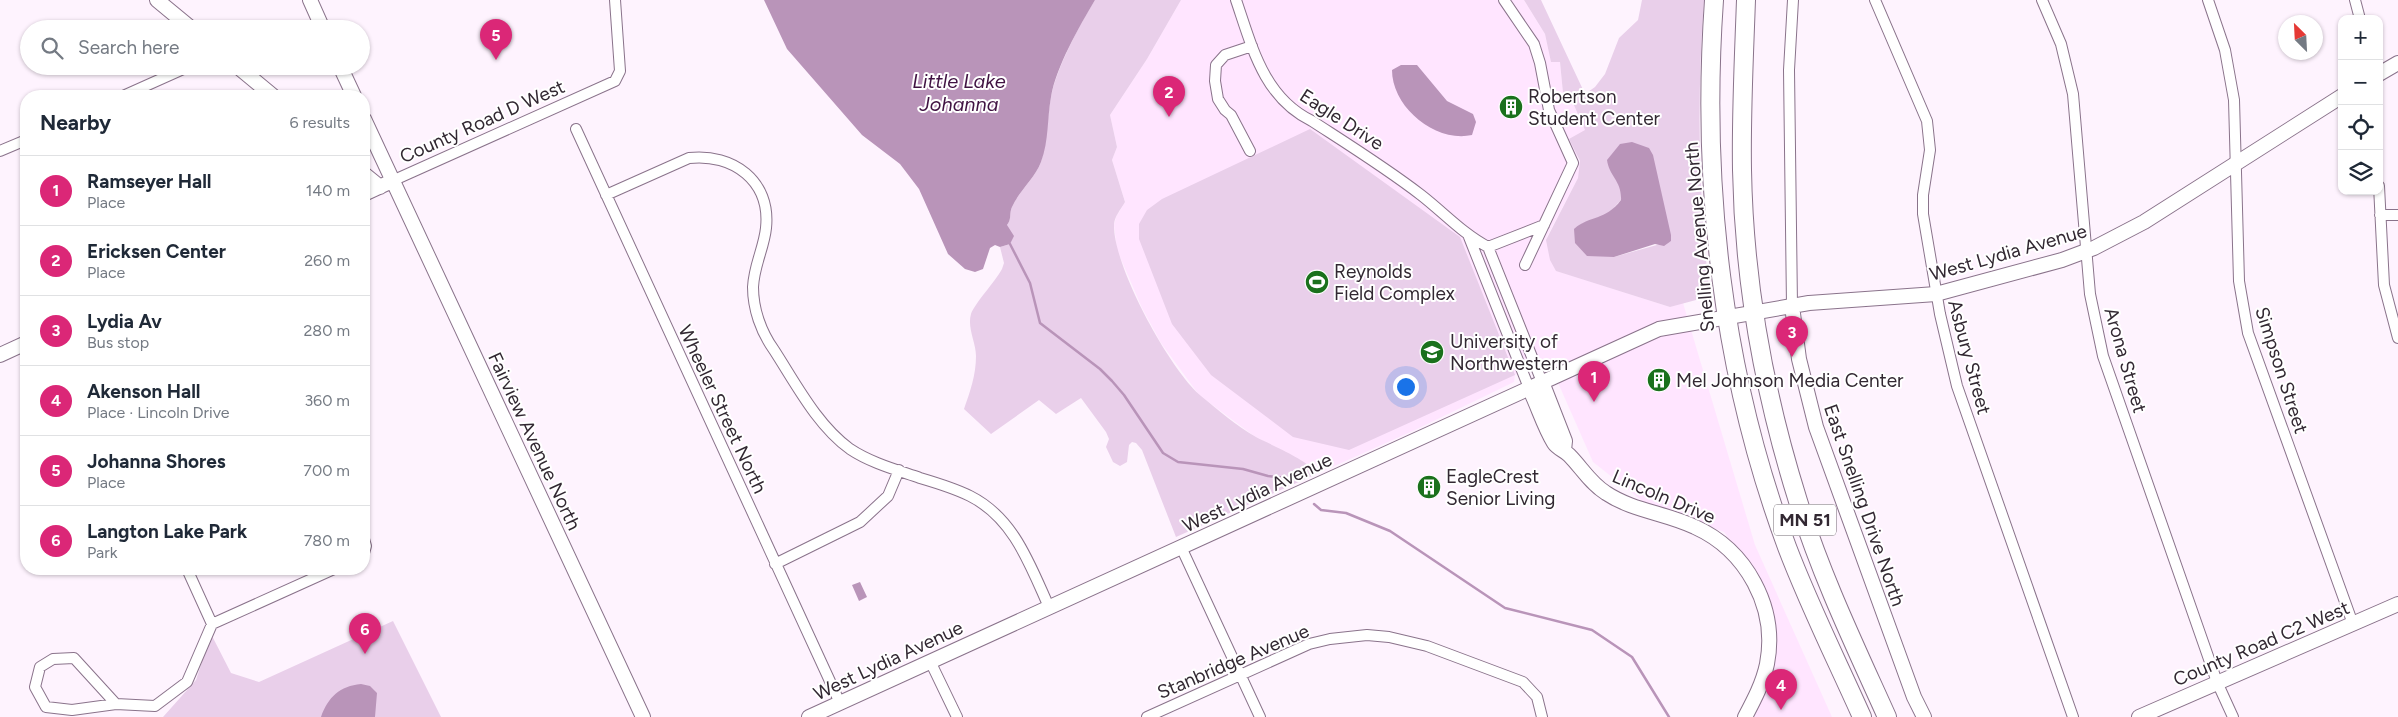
<!DOCTYPE html>
<html lang="en">
<head>
<meta charset="utf-8">
<style>
	:root { --surface:#fff; --page:#f6f6f7; --text:#1f2937; --muted:#747a83; --line:#e0e1e3; --accent:#db2777 }
	body { margin:0; font-family:Figtree,sans-serif; background:var(--page); color:var(--text) }
	.controls { position:absolute; right:15px; top:15px; display:grid; overflow:hidden; border-radius:10px; box-shadow:0 1px 4px #0004 }
	.controls button { width:45px; height:45px; display:grid; place-items:center; padding:0; border:0; border-bottom:1px solid var(--line); background:var(--surface); color:var(--text); font:25px sans-serif }
	.compass { position:absolute; left:2278px; top:15px; width:45px; height:45px; border-radius:50%; background:var(--surface); box-shadow:0 1px 4px #0004; rotate:336deg }
	.you { position:absolute; left:1405px; top:386px; width:18px; height:18px; margin:-12px; border:4px solid #fff; border-radius:50%; background:#1a73e8; box-shadow:0 0 0 8px #1a73e833 }
	.badge { display:grid; place-items:center; width:32px; height:32px; border-radius:50%; background:var(--accent); color:#fff; font-size:16px; font-weight:700 }
	.pin { position:absolute; translate:-50% -41px; filter:drop-shadow(0 1px 2px #0008) }
	.pin::after { content:''; position:absolute; top:26px; width:18px; height:15px; background:inherit; clip-path:polygon(0 0,100% 0,50% 100%) }
	.list { margin:0; padding:0; list-style:none }
	h2 { display:flex; justify-content:space-between; align-items:center; height:65px; margin:0; padding:0 20px; font-size:21px }
	h2 small { font-size:16px; font-weight:400; color:var(--muted) }
	.list li { display:grid; grid-template-columns:32px 1fr auto; gap:15px; align-items:center; box-sizing:border-box; height:70px; padding:0 20px; border-top:1px solid var(--line) }
	.list b { display:block; font-size:19px; white-space:nowrap }
	.list p { margin:0; font-size:16px; white-space:nowrap; color:var(--muted) }
	.list em { font-size:16px; font-style:normal; color:var(--muted) }
	.icon { flex:none; width:28px; height:28px; fill:none; stroke:currentColor; stroke-width:2; stroke-linecap:round; stroke-linejoin:round }
	.map { position:relative; flex:none; width:2398px; height:717px; overflow:hidden }
	.search { position:absolute; background:var(--surface); box-shadow:0 1px 4px #0004; left:20px; top:20px; width:350px; height:55px; display:flex; align-items:center; gap:12px; box-sizing:border-box; padding:0 18px; border-radius:28px; color:var(--muted); font-size:19px }
	.panel { position:absolute; background:var(--surface); box-shadow:0 1px 4px #0004; left:20px; top:90px; width:350px; height:485px; border-radius:20px }
	.map>svg:first-child { display:block }
</style>
</head>
<body>
<div class="map">
<svg width="2398" height="717" viewBox="0 0 2398 717">
	<rect width="100%" height="100%" fill="#fef3fe"/>
	<path fill="#ffe5ff" d="M1181,0H1524L1545,34L1548,46L1560,62L1563,93H1572L1573,103L1585,130L1577,156L1581,166L1578,178L1547,237L1557,271L1670,307L1683,303L1755,545L1832,717H1754L1775,652L1765,586L1724,532L1645,503L1593,462L1548,360L1515,375L1514,382L1415,430L1312,476L1310,466L1254,436L1199,395L1161,343L1142,308L1117,250L1114,225L1116,217L1125,202L1112,160L1117,147L1110,115L1147,59Z"/>
	<path fill="#e9cfea" fill-rule="evenodd" d="M1095,0H1181L1147,59L1110,115L1117,147L1112,160L1125,202C1121,209 1114,217 1114,225C1113,266 1170,370 1201,396C1218,410 1237,426 1256,437C1269,444 1305,459 1312,469V476L1176,537L1142,450L1136,443L1132,442L1129,445L1127,462L1120,466L1113,462L1106,447L1109,439L1106,432L1081,398L1056,414L1039,400L991,434L964,409C970,392 976,375 976,356C976,342 967,328 971,314C975,303 995,282 1002,269L1004,263L1000,247L1010,244L1007,225C1012,219 1009,213 1012,207C1019,191 1035,178 1041,162C1047,141 1047,119 1051,97C1056,69 1080,24 1095,0Z
		M1524,0H1541L1585,94L1595,87L1605,74L1619,38L1638,20L1642,0H1704C1697,96 1698,192 1709,288L1706,295L1703,293L1696,300L1670,307L1556,271L1550,260L1546,240L1578,178L1580,161L1569,139L1585,130L1573,103L1572,93H1563L1560,62H1551L1545,34ZM1612,172L1671,241L1614,257L1579,225L1607,215L1621,200V189Z
		M1310,129L1460,237L1515,375L1349,450L1293,437L1211,375L1172,324L1139,239V224L1147,210L1162,199Z
		M393,621L441,717H163L196,680L211,634L231,673L259,682Z"/>
	<path fill="#b994b9" d="M764,0H1095C1079,27 1056,67 1051,97C1047,119 1049,140 1041,162C1035,178 1019,191 1012,207C1009,213 1012,219 1007,225L1014,236L1010,244L1000,247L995,245L990,248L983,269L975,272L965,269L948,254L919,189L900,164L862,135L787,49Z
		M1401,65H1417L1447,101L1473,114L1476,122L1472,135C1435,143 1392,107 1392,70Z
		M1632,142L1649,148L1653,155L1671,235V241L1664,246L1655,244L1614,257L1587,256L1575,243L1574,229C1590,215 1605,221 1621,200C1622,181 1609,176 1607,160L1620,144Z
		M860,582L867,597L859,601L852,585Z
		M361,684L370,686L377,693L375,717H321C328,697 340,686 361,684Z"/>
	<g fill="none" stroke-linecap="round" stroke-linejoin="round">
		<path stroke="#b994b9" stroke-width="2.5" d="M1010,244L1030,283L1040,323L1100,369L1112,381L1124,395L1163,453L1178,462L1243,469L1268,476L1296,479
			M1314,504L1321,510L1346,513L1390,531L1505,608L1592,630L1632,657L1669,717"/>
		<g stroke="#8a738b" stroke-width="12">
			<path id="street" d="M1236,0C1252,47 1264,98 1312,121C1349,145 1386,168 1421,195C1443,212 1463,234 1488,247L1542,382
				M1504,0L1534,44L1540,63L1549,110L1573,163L1525,265
				M1875,0L1927,121L1930,150L1923,195V214L1940,314L1957,386L2073,717
				M2042,0L2061,44L2073,94L2090,294L2103,356L2217,682L2233,717
				M2208,0L2225,50L2234,100L2239,281L2248,333L2353,624
				M2355,0L2360,19
				M123,96L190,66
				M576,129L840,703
				M0,151L26,140
				M1250,151L1231,115L1225,110L1218,99L1215,81L1216,65L1225,55L1252,46
				M392,181L615,81L620,71L615,0
				M2379,186L2384,285L2398,338
				M606,195L689,158C733,153 771,181 766,228C764,248 754,265 753,287C753,309 761,332 774,350C796,384 817,425 850,449C871,463 897,470 920,478C937,483 954,488 970,496C1014,518 1030,565 1049,607
				M2380,215H2398
				M1469,237L1529,388
				M1488,247L1544,225
				M1792,306L1789,70L1793,0
				M364,539L366,546L364,553
				M1181,547L1260,717
				M775,564L860,522L888,496L899,470
				M187,569L212,624
				M212,624L334,569
				M930,661L957,717
				M116,704L74,658L53,659L40,667L35,687L46,707L72,710L116,704L155,706L187,682L212,624
				M1147,717L1309,644L1330,639L1367,635L1389,637L1427,646L1523,682L1537,697L1542,717"/>
		</g>
		<g stroke="#8a738b" stroke-width="16">
			<path id="secondary" d="M157,0L192,29
				M310,0L323,29
				M237,66L273,96
				M340,66L354,96
				M2379,74L2398,63
				M364,119L643,717
				M364,174L380,187
				M364,194L392,181
				M1792,306L1799,359L1816,427L1914,697L1924,717
				M0,355L26,343
				M1542,382L1565,441L1564,450
				M1529,388C1538,406 1544,427 1554,443C1557,448 1565,451 1569,455C1582,468 1590,483 1606,493C1633,511 1666,513 1695,527C1746,550 1778,607 1767,664C1763,683 1754,700 1745,717
				M809,717L1659,329L1809,303L1936,294L2062,260L2094,248L2144,222L2342,96
				M2139,717L2398,604"/>
		</g>
		<g stroke="#8a738b" stroke-width="20">
			<path id="highway" d="M1714,0C1701,185 1722,372 1787,547C1809,605 1837,661 1862,717
				M1746,0C1744,57 1741,113 1742,170C1744,282 1764,393 1798,501C1821,575 1855,646 1887,717"/>
		</g>
		<use href="#street" stroke="#fff" stroke-width="10"/>
		<use href="#secondary" stroke="#fff" stroke-width="14"/>
		<use href="#highway" stroke="#fff" stroke-width="18"/>
	</g>
	<defs>
		<g id="building-disc" transform="scale(1.25)"><circle r="9.5" fill="#1a711c" stroke="#fff"/><path d="M-4-6H4V6H1V3H-1V6H-4ZM-2.5-4.3h1.7v1.8h-1.7ZM.8-4.3h1.7v1.8H.8ZM-2.5-1h1.7V.8h-1.7ZM.8-1h1.7V.8H.8Z" fill="#fff"/></g>
		<g id="stadium-disc" transform="scale(1.25)"><circle r="9.5" fill="#1a711c" stroke="#fff"/><path d="M0-5a6.5 5 0 1 0 0 10a6.5 5 0 1 0 0-10ZM-3.5-1.8h7v3.6h-7Z" fill="#fff"/></g>
		<g id="university-disc" transform="scale(1.25)"><circle r="9.5" fill="#1a711c" stroke="#fff"/><path d="M0-5L7-2L0 1L-7-2ZM-4 1L0 2.5L4 1V4Q0 6-4 4Z" fill="#fff"/></g>
	</defs>
	<g fill-rule="evenodd">
		<use href="#building-disc" x="1511" y="107"/>
		<use href="#stadium-disc" x="1317" y="282"/>
		<use href="#university-disc" x="1432" y="352"/>
		<use href="#building-disc" x="1659" y="380"/>
		<use href="#building-disc" x="1429" y="487"/>
	</g>
	<g text-anchor="middle" stroke-width="4" stroke-linejoin="round" paint-order="stroke">
		<rect fill="#fff" stroke="#706870" stroke-width="1" x="1774" y="504.5" width="62" height="31" rx="4"/>
		<g font-size="18" font-weight="bold" fill="#322832">
			<text x="1805" y="526">MN 51</text>
		</g>
		<g font-size="19" fill="#322832" stroke="#fff" text-anchor="start">
			<text x="1528" y="103">Robertson<tspan x="1528" dy="22">Student Center</tspan></text>
			<text x="1334" y="278">Reynolds<tspan x="1334" dy="22">Field Complex</tspan></text>
			<text x="1450" y="348">University of<tspan x="1450" dy="22">Northwestern</tspan></text>
			<text x="1676" y="387">Mel Johnson Media Center</text>
			<text x="1446" y="483">EagleCrest<tspan x="1446" dy="22">Senior Living</tspan></text>
		</g>
		<g font-size="19" fill="#322832" stroke="#fff">
			<text transform="translate(1342 119) rotate(33)" y="7">Eagle Drive</text>
			<text transform="translate(482 121) rotate(-24)" y="7">County Road D West</text>
			<text transform="translate(1699 237) rotate(-95)" y="7">Snelling Avenue North</text>
			<text transform="translate(2008 252) rotate(-16)" y="7">West Lydia Avenue</text>
			<text transform="translate(1970 357) rotate(75)" y="7">Asbury Street</text>
			<text transform="translate(2126 360) rotate(74)" y="7">Arona Street</text>
			<text transform="translate(2282 370) rotate(72)" y="7">Simpson Street</text>
			<text transform="translate(723 409) rotate(65)" y="7">Wheeler Street North</text>
			<text transform="translate(535 441) rotate(65)" y="7">Fairview Avenue North</text>
			<text transform="translate(1257 492) rotate(-25)" y="7">West Lydia Avenue</text>
			<text transform="translate(1664 496) rotate(23)" y="7">Lincoln Drive</text>
			<text transform="translate(1865 505) rotate(71)" y="7">East Snelling Drive North</text>
			<text transform="translate(2261 643) rotate(-23)" y="7">County Road C2 West</text>
			<text transform="translate(888 660) rotate(-25)" y="7">West Lydia Avenue</text>
			<text transform="translate(1233 661) rotate(-23)" y="7">Stanbridge Avenue</text>
		</g>
		<g font-size="20" font-style="italic" fill="#401242" stroke="#fff">
			<text x="959" y="88">Little Lake<tspan x="959" dy="23">Johanna</tspan></text>
		</g>
	</g>
</svg>
<div class="controls">
<button>+</button>
<button>−</button>
<button><svg class="icon" aria-label="locate" viewBox="0 0 24 24"><circle cx="12" cy="12" r="6"/><path d="M12 2v4M12 18v4M2 12h4M18 12h4"/></svg></button>
<button><svg class="icon" aria-label="layers" viewBox="0 0 24 24"><path d="M12 4l9 5-9 5-9-5zM3 14l9 5 9-5"/></svg></button>
</div>
<svg class="compass" viewBox="-18 -18 36 36"><path d="M0-13l5 13h-10z" fill="#e53935"/><path d="M0 13l5-13h-10z" fill="#747a83"/></svg>
<div class="you"></div>
<div class="pin badge" style="left:1594px;top:402px">1</div>
<div class="pin badge" style="left:1169px;top:117px">2</div>
<div class="pin badge" style="left:1792px;top:357px">3</div>
<div class="pin badge" style="left:1781px;top:710px">4</div>
<div class="pin badge" style="left:496px;top:60px">5</div>
<div class="pin badge" style="left:365px;top:654px">6</div>
<div class="search"><svg class="icon" aria-label="search" viewBox="0 0 24 24"><circle cx="10" cy="10" r="6"/><path d="M15 15l6 6"/></svg>Search here</div>
<section class="panel">
<h2>Nearby<small>6 results</small></h2>
<ul class="list">
<li><span class="badge">1</span><div><b>Ramseyer Hall</b><p>Place</p></div><em>140 m</em></li>
<li><span class="badge">2</span><div><b>Ericksen Center</b><p>Place</p></div><em>260 m</em></li>
<li><span class="badge">3</span><div><b>Lydia Av</b><p>Bus stop</p></div><em>280 m</em></li>
<li><span class="badge">4</span><div><b>Akenson Hall</b><p>Place · Lincoln Drive</p></div><em>360 m</em></li>
<li><span class="badge">5</span><div><b>Johanna Shores</b><p>Place</p></div><em>700 m</em></li>
<li><span class="badge">6</span><div><b>Langton Lake Park</b><p>Park</p></div><em>780 m</em></li>
</ul>
</section>
</div>
</body>
</html>
